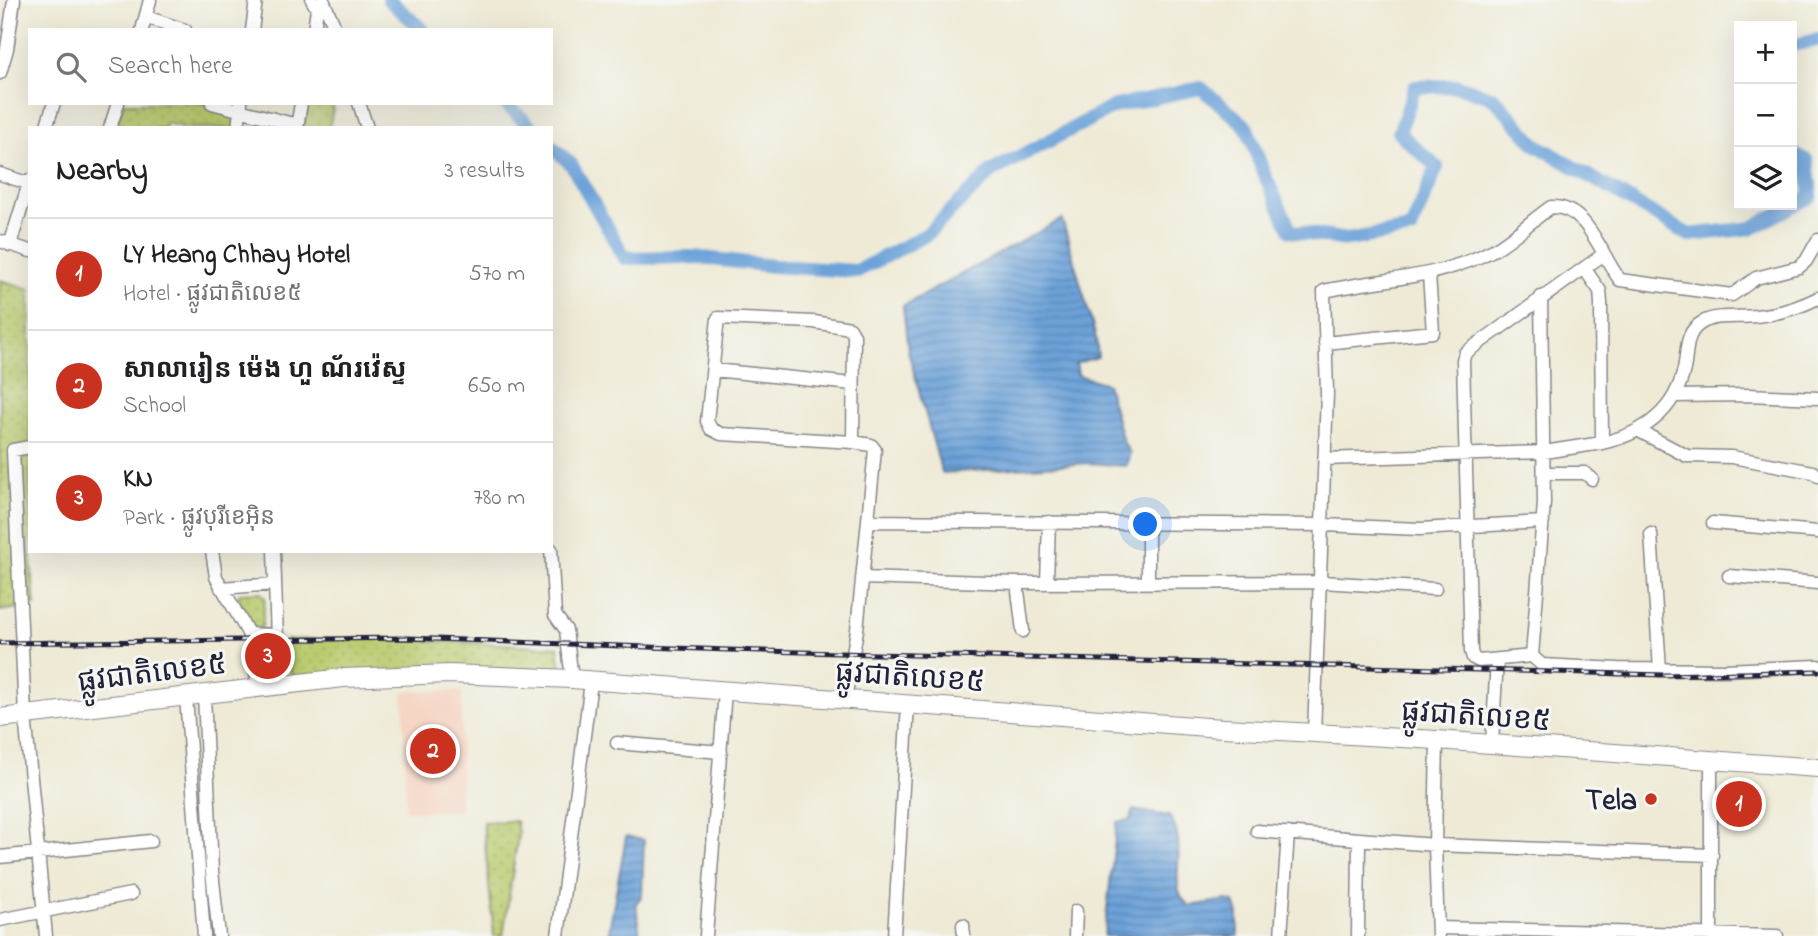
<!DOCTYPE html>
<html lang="en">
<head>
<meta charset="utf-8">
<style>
	:root { --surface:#fff; --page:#f6f6f6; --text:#202124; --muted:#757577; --line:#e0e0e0; --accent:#c8321e }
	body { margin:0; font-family:"Indie Flower","Noto Sans Khmer",sans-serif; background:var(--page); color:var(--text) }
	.controls { position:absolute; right:21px; top:21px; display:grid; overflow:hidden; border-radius:0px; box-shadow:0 7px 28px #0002 }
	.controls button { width:63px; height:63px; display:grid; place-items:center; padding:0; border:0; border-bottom:2px solid var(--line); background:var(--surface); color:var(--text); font:35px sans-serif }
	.you { position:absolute; left:1146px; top:525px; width:24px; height:24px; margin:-18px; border:5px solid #fff; border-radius:50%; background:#1a73e8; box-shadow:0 0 0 10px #1a73e833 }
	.badge { display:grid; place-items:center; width:46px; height:46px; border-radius:50%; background:var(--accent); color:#fff; font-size:23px; font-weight:700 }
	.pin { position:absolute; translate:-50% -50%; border:4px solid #fff; box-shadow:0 2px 7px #0006 }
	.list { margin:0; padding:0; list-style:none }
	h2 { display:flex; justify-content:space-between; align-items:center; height:91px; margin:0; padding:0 28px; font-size:30px }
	h2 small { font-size:23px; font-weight:400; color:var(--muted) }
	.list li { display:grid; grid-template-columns:46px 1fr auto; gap:21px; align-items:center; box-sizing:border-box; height:112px; padding:0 28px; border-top:2px solid var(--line) }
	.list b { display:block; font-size:26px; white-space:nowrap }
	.list p { margin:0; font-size:23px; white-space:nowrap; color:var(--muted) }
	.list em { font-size:23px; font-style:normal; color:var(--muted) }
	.icon { flex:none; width:38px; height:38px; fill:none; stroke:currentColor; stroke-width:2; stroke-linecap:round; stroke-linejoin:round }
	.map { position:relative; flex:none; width:1818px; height:936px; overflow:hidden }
	.search { position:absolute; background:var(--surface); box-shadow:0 7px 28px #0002; left:28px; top:28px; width:525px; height:77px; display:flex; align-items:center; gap:18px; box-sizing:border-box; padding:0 24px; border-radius:0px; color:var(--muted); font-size:26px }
	.panel { position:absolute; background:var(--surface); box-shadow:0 7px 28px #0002; left:28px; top:126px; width:525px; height:427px; border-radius:0px }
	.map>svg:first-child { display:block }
</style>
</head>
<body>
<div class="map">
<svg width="1818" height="936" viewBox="0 0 1818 936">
	<defs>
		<pattern id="park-dots" width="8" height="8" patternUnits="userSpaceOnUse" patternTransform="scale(1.75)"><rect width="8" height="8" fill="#b9cb6e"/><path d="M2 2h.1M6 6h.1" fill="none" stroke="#9fae60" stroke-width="1.8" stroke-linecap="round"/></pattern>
		<pattern id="water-rules" width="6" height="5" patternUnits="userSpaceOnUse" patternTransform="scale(1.75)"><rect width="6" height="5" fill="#6ca2d9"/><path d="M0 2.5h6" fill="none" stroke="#5884b1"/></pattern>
	</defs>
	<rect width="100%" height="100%" fill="#f6f6f2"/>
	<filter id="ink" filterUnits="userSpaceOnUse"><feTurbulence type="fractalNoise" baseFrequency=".0143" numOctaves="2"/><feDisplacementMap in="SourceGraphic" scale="14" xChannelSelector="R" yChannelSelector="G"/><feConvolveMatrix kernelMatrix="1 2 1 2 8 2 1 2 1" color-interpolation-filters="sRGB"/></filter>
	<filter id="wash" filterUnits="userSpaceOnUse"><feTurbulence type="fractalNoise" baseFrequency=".00686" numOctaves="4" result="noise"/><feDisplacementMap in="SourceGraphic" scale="28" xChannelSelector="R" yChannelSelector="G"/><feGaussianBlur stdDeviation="1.57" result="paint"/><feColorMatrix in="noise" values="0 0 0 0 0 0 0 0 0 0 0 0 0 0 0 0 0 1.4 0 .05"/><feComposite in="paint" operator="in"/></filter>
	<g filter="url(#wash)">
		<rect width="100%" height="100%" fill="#eeead6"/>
		<path fill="#f5d3c1" d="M403,691H462L460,811H406Z"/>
		<path fill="url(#park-dots)" stroke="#6e7654" stroke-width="2" d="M123,103H203L238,115L237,128H185L167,123L165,128H116Z
			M307,103H334L329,128H303Z
			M0,280L30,289V551L35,605L0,611Z
			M260,592L265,598L262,627L256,631L238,599L240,593Z
			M372,638L558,647L561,670L291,676L287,640Z
			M516,821L518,835L503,936H494L483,822Z"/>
		<path fill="url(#water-rules)" stroke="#47628a" stroke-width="2" d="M1062,219L1096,338L1098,357L1076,363L1078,375L1107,384L1123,442L1130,453L1126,466L1089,463L942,473L908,351L903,306Z
			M1133,810L1169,816C1192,848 1163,888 1190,906L1226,900L1234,902L1238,914V936H1104L1117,822L1131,820Z
			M626,837L644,840L642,896L636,903L640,936H608Z"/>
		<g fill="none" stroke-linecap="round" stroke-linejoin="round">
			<path stroke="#6ca2d9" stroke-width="14" d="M389,0L423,30
				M1792,45L1818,40
				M505,103L532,128
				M551,146L571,164L625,258L695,257L773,266L857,271L926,235L992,171L1115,106L1201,88L1246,126L1264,174L1291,231L1347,240L1411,229L1437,167L1399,133L1415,87L1457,86L1494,98L1535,144L1689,235L1752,228L1811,196L1807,161L1792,153"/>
		</g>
	</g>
	<g filter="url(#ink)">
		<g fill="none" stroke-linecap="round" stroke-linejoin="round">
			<g stroke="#888688" stroke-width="15">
				<path id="minor" d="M312,0L317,8L314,30
					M323,0L336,30
					M146,17L185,30
					M142,30L150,0
					M252,30L256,0
					M0,73L7,49L14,0
					M212,103L297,125
					M359,103L367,128
					M46,128L54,103
					M110,128L118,103
					M238,128L241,103
					M297,128L301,103
					M0,174L30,184
					M0,241L30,251
					M10,245L30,180
					M1325,343L1433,332L1429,275
					M713,370L853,384
					M1674,396L1748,395L1818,398
					M1639,431L1687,456L1732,457L1813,472L1818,476
					M1602,443C1642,434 1675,412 1684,369C1688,351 1684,332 1703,322C1718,314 1740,318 1756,316C1779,314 1798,308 1818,298
					M30,447L13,450L25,715L46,936
					M1324,459L1544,452L1602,443L1601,303L1600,291L1584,268
					M1544,473H1585L1592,479
					M868,521L1323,525L1420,529L1543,522
					M1713,523L1818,532
					M1651,534L1660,670
					M551,549L555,615L566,630L572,679
					M212,551L216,577L252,640L258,688
					M274,551L277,641L286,685
					M1729,576L1818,583
					M862,578L1017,583L1322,582L1435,589
					M1047,582L1049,522
					M1148,582V523
					M1017,583L1023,631
					M221,588L275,584
					M248,634L277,635
					M1532,656L1479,661L1473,658L1471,651L1463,360L1465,353L1604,254
					M1532,656L1544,503L1541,297
					M1532,656L1542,665L1618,669L1725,670L1818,666
					M204,695L212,871L219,936
					M186,697L204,936
					M845,699L857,630L875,450L871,445L853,442L721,434L711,429L707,421L718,318L814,322L850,328L854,335L853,442
					M1314,733L1327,394L1324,291C1383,278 1441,279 1495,249C1515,237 1532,220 1551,207C1588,205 1601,256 1620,280L1732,295L1756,278L1799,267L1806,261L1818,240
					M1437,740L1435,845L1438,935
					M617,743L721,752
					M1492,743L1497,660
					M1711,759V936
					M1257,831L1435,845L1712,855
					M0,857L151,841
					M0,920L131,894
					M963,925L964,936
					M1438,928L1777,936
					M558,936L591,682
					M706,936L725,691
					M894,936L908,704
					M1075,936L1076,911
					M1281,936L1288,833
					M1358,936L1359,839"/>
			</g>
			<g stroke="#888688" stroke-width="20">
				<path id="highway" d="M0,718L343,678L450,674L572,679L1207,727L1437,740L1818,768"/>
			</g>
			<use href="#minor" stroke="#fff" stroke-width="12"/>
			<use href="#highway" stroke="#fff" stroke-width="18"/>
			<g stroke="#22223b" stroke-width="5">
				<path id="rail" d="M0,643L408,638L728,650L1665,675L1818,671"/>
			</g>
			<use href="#rail" stroke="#f6f6f2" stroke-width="2.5" stroke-dasharray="8" stroke-linecap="butt"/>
		</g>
	</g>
	<circle fill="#c8321e" stroke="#f6f6f2" stroke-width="2.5" cx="1651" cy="799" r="7"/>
	<g text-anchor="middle" stroke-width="6" stroke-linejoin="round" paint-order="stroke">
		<g font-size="30" fill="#22223b" stroke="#f6f6f2">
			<text transform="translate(152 672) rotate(-7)" y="10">ផ្លូវជាតិលេខ៥</text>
			<text transform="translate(910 676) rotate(4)" y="10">ផ្លូវជាតិលេខ៥</text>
			<text transform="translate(1476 715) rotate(4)" y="10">ផ្លូវជាតិលេខ៥</text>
		</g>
		<g font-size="30" font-weight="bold" fill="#22223b" stroke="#f6f6f2" text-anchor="end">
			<text x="1637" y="809">Tela</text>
		</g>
	</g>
</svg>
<div class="controls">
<button>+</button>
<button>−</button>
<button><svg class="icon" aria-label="layers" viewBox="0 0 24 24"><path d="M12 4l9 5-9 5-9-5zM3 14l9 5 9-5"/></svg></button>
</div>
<div class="you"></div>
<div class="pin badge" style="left:1739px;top:804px">1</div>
<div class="pin badge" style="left:433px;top:751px">2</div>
<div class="pin badge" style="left:268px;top:656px">3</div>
<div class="search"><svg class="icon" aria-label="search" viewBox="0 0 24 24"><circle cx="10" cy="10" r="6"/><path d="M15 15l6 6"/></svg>Search here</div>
<section class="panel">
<h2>Nearby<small>3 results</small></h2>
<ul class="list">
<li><span class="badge">1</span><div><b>LY Heang Chhay Hotel</b><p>Hotel · ផ្លូវជាតិលេខ៥</p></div><em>570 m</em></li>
<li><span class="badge">2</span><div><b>សាលារៀន ម៉េង ហួ ណ័រវ៉េស្ទ</b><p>School</p></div><em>650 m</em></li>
<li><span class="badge">3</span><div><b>KN</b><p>Park · ផ្លូវបុរីខេអ៊ិន</p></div><em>780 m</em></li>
</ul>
</section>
</div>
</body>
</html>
